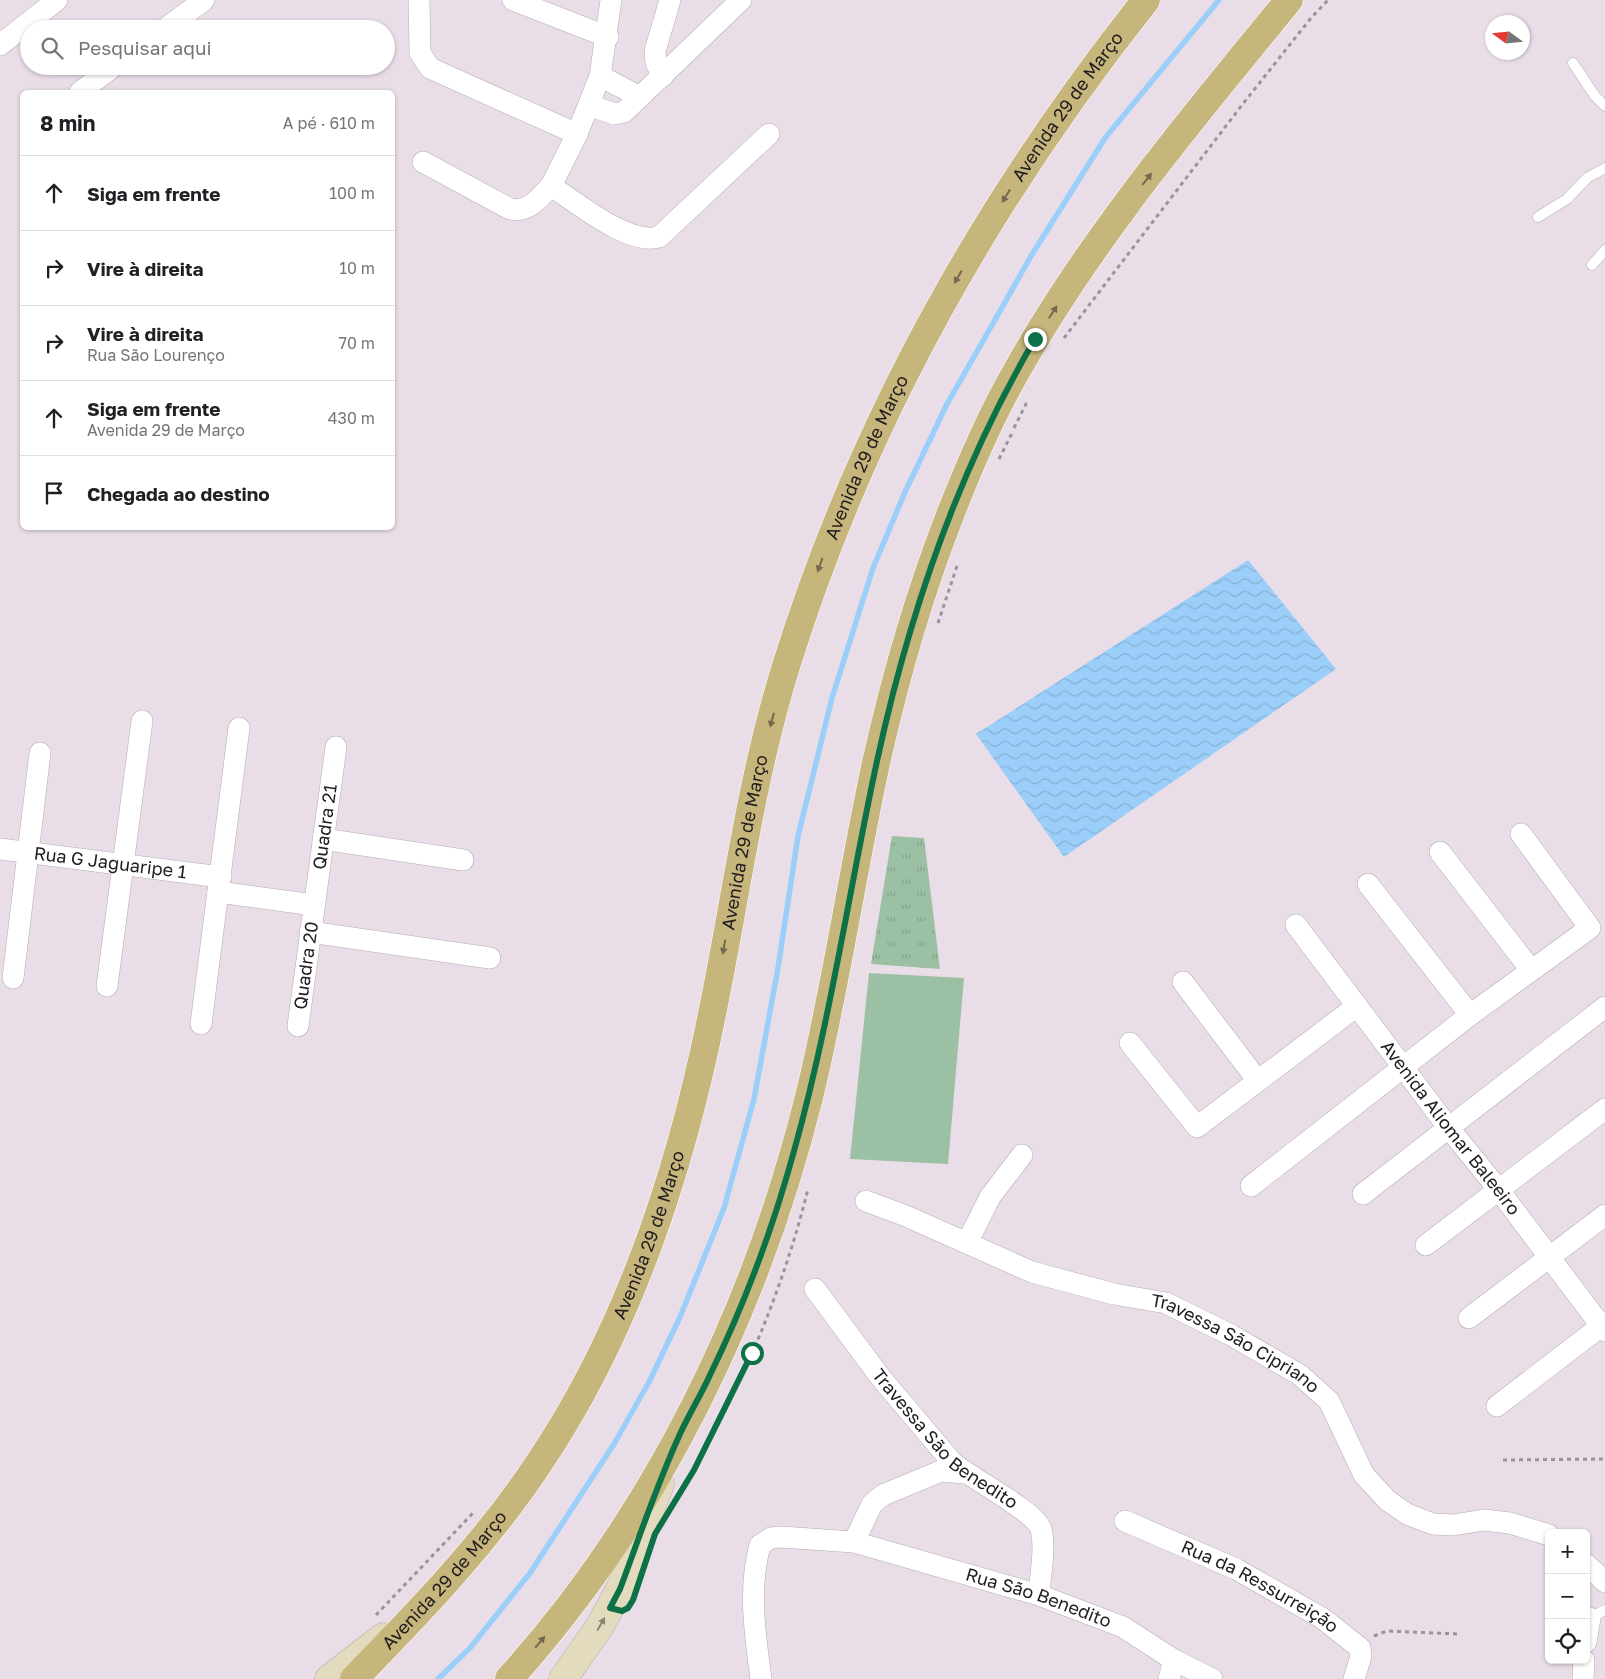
<!DOCTYPE html>
<html lang="pt">
<head>
<meta charset="utf-8">
<style>
	:root { --surface:#fff; --page:#f6f6f6; --text:#202124; --muted:#757577; --line:#e0e0e0 }
	body { margin:0; font-family:"Golos Text",sans-serif; background:var(--page); color:var(--text) }
	.controls { position:absolute; right:15px; bottom:15px; display:grid; overflow:hidden; border-radius:8px; box-shadow:0 1px 4px #0004 }
	.controls button { width:45px; height:45px; display:grid; place-items:center; padding:0; border:0; border-bottom:1px solid var(--line); background:var(--surface); color:var(--text); font:25px sans-serif }
	.compass { position:absolute; left:1485px; top:15px; width:45px; height:45px; border-radius:50%; background:var(--surface); box-shadow:0 1px 4px #0004; rotate:285deg }
	.stop { position:absolute; width:15px; height:15px; margin:-11px; border:4px solid #0c7147; border-radius:50%; background:#fff }
	.stop.end { background:#0c7147; border-color:#fff; box-shadow:0 1px 5px #0008 }
	.list { margin:0; padding:0; list-style:none }
	h2 { display:flex; justify-content:space-between; align-items:center; height:65px; margin:0; padding:0 20px; font-size:21px }
	h2 small { font-size:16px; font-weight:400; color:var(--muted) }
	.list li { display:grid; grid-template-columns:32px 1fr auto; gap:15px; align-items:center; box-sizing:border-box; height:75px; padding:0 20px; border-top:1px solid var(--line) }
	.list b { display:block; font-size:19px; white-space:nowrap }
	.list p { margin:0; font-size:16px; white-space:nowrap; color:var(--muted) }
	.list em { font-size:16px; font-style:normal; color:var(--muted) }
	.icon { flex:none; width:28px; height:28px; fill:none; stroke:currentColor; stroke-width:2; stroke-linecap:round; stroke-linejoin:round }
	.map { position:relative; flex:none; width:1605px; height:1679px; overflow:hidden }
	.search { position:absolute; background:var(--surface); box-shadow:0 1px 4px #0004; left:20px; top:20px; width:375px; height:55px; display:flex; align-items:center; gap:12px; box-sizing:border-box; padding:0 18px; border-radius:28px; color:var(--muted); font-size:19px }
	.panel { position:absolute; background:var(--surface); box-shadow:0 1px 4px #0004; left:20px; top:90px; width:375px; height:440px; border-radius:8px }
	.map>svg:first-child { display:block }
</style>
</head>
<body>
<div class="map">
<svg width="1605" height="1679" viewBox="0 0 1605 1679">
	<defs>
		<pattern id="grass-tufts" width="24" height="20" patternUnits="userSpaceOnUse" patternTransform="scale(1.25)"><rect width="24" height="20" fill="#9cc0a4"/><path d="M3 7l-1-3M5 7V3M7 7l1-3M15 17l-1-3M17 17v-4M19 17l1-3" fill="none" stroke="#86a48d"/></pattern>
		<pattern id="water-waves" width="16" height="10" patternUnits="userSpaceOnUse" patternTransform="scale(1.25)"><rect width="16" height="10" fill="#9bcffa"/><path d="M0 5q4-4 8 0t8 0" fill="none" stroke="#85b1d6"/></pattern>
	</defs>
	<rect width="100%" height="100%" fill="#e9dee8"/>
	<path fill="url(#grass-tufts)" d="M892,836L924,838L940,969L871,964Z"/>
	<path fill="#9cc0a4" d="M869,973L964,978L948,1164L850,1159Z"/>
	<path fill="url(#water-waves)" d="M1248,560L1336,669L1064,857L976,734Z"/>
	<g fill="none" stroke-linecap="round" stroke-linejoin="round">
		<path stroke="#9bcffa" stroke-width="5.5" d="M438,1679L470,1648L530,1573L614,1444L649,1382L680,1317L724,1208L754,1099L778,968L798,836L832,698L873,568L905,492L947,404L987,334L1031,256L1105,138L1219,0"/>
		<g stroke="#b5abb4" stroke-width="11">
			<path id="service" d="M1573,63L1595,96L1605,106
				M1538,217L1567,199L1587,178L1605,168
				M1592,265L1605,250
				M1590,1618L1605,1610"/>
		</g>
		<g stroke="#b5abb4" stroke-width="22">
			<g id="minor">
				<path d="M419,0L420,53L430,68L577,134"/>
				<path d="M513,0L608,37"/>
				<path d="M611,0L600,76L577,134L551,186C576,202 629,246 659,237L769,134"/>
				<path d="M165,29L204,0"/>
				<path d="M0,45L57,0"/>
				<path d="M600,76L640,97"/>
				<path d="M663,76L656,63L655,51L670,0"/>
				<path d="M80,92L114,66"/>
				<path d="M589,105L614,114L624,112L741,0"/>
				<path d="M423,162L510,209C529,213 538,199 551,186"/>
				<path d="M323,839L463,860"/>
				<path id="s1" d="M0,849L221,877"/>
				<path d="M1440,852L1531,970"/>
				<path d="M1368,884L1470,1015"/>
				<path d="M218,892L314,905"/>
				<path id="s2" d="M1296,925L1448,1127L1498,1189L1605,1331"/>
				<path d="M310,932L490,958"/>
				<path d="M13,978L40,753"/>
				<path d="M1183,982L1258,1081"/>
				<path d="M107,986L142,721"/>
				<path d="M201,1024L239,728"/>
				<path id="s3" d="M298,1026L336,747"/>
				<path d="M1130,1043L1197,1127L1357,1006"/>
				<path d="M1251,1186L1470,1015L1590,928L1521,834"/>
				<path d="M1363,1194L1605,1007"/>
				<path id="s4" d="M866,1201L906,1216L1032,1272L1114,1294L1166,1303L1231,1335L1300,1375L1329,1401L1364,1475L1387,1500L1407,1514L1433,1524L1453,1525L1484,1520L1510,1523L1549,1535"/>
				<path d="M967,1243L990,1197L1022,1155"/>
				<path d="M1426,1245L1605,1109"/>
				<path id="s5" d="M815,1289L881,1378L952,1462C970,1478 1035,1511 1041,1529C1046,1549 1040,1575 1039,1595"/>
				<path d="M1469,1318L1605,1215"/>
				<path d="M1497,1406L1605,1323"/>
				<path id="s6" d="M1125,1521L1236,1569L1322,1618L1360,1648L1361,1656L1354,1679"/>
				<path d="M854,1542L872,1504L883,1495L941,1471L964,1473"/>
				<path d="M1586,1564L1605,1582"/>
				<path d="M1586,1642L1590,1618"/>
				<path id="s7" d="M761,1679C755,1634 748,1589 760,1545L771,1538L781,1537L854,1542L1039,1595L1123,1627L1174,1660L1212,1679"/>
				<path d="M1169,1679L1174,1660"/>
				<path d="M1583,1679L1584,1660"/>
			</g>
		</g>
		<g stroke="#b5abb4" stroke-width="29">
			<path id="secondary" d="M329,1679L383,1637
				M563,1679L600,1626L620,1589L660,1484"/>
		</g>
		<g stroke="#fff" stroke-width="29">
			<g id="primary">
				<path id="s8" d="M354,1679C420,1611 487,1542 539,1463C622,1340 672,1196 704,1052C733,923 747,790 787,663C863,420 988,199 1146,0"/>
				<path d="M509,1679C657,1515 756,1310 809,1097C836,987 852,874 876,763C895,678 920,591 952,510C969,467 988,422 1011,381C1086,244 1190,121 1289,0"/>
			</g>
		</g>
		<path stroke="#9b939b" stroke-width="3" stroke-dasharray="4 4" stroke-linecap="butt" d="M1064,338L1242,105L1311,18L1328,0
			M1014,428L1027,402
			M999,459L1012,433
			M938,623L958,563
			M1503,1460L1605,1459
			M682,1489C738,1396 782,1294 808,1189
			M376,1615L473,1513
			M1374,1636L1387,1631L1460,1634"/>
		<use href="#service" stroke="#fff" stroke-width="10"/>
		<use href="#minor" stroke="#fff" stroke-width="21"/>
		<use href="#secondary" stroke="#e3dbbd" stroke-width="28"/>
		<use href="#primary" stroke="#c7b67b" stroke-width="28"/>
	</g>
	<defs><path id="oneway-solid" d="M-6-.8H1V-3.2L6.5 0L1 3.2V.8H-6Z" transform="scale(1.25)"/></defs>
	<g fill="#74694e">
		<use href="#oneway-solid" transform="translate(1147 179) rotate(-52)"/>
		<use href="#oneway-solid" transform="translate(1006 196) rotate(122)"/>
		<use href="#oneway-solid" transform="translate(958 277) rotate(120)"/>
		<use href="#oneway-solid" transform="translate(1053 312) rotate(-57)"/>
		<use href="#oneway-solid" transform="translate(820 565) rotate(110)"/>
		<use href="#oneway-solid" transform="translate(772 720) rotate(105)"/>
		<use href="#oneway-solid" transform="translate(724 947) rotate(100)"/>
		<use href="#oneway-solid" transform="translate(540 1642) rotate(-50)"/>
	</g>
	<use fill="#8b8576" href="#oneway-solid" transform="translate(601 1624) rotate(-60)"/>
	<g fill="none" stroke-linecap="round" stroke-linejoin="round">
		<path stroke="#0c7147" stroke-width="6" d="M752,1353L694,1470L655,1534L633,1600L628,1608L622,1611L610,1608L620,1589C639,1538 657,1484 680,1434C689,1414 701,1395 710,1375C745,1303 773,1228 794,1151C830,1023 849,891 877,761C909,614 959,468 1035,339"/>
	</g>
	<g text-anchor="middle" stroke-width="4" stroke-linejoin="round" paint-order="stroke">
		<g font-size="18" fill="#201c20" stroke="#f6ebf5">
			<text dy="6" stroke="none"><textPath href="#s8" startOffset="1754">Avenida 29 de Março</textPath></text>
			<text dy="6" stroke="none"><textPath href="#s8" startOffset="1349">Avenida 29 de Março</textPath></text>
			<text dy="6" stroke="none"><textPath href="#s3" startOffset="201">Quadra 21</textPath></text>
			<text dy="6" stroke="none"><textPath href="#s8" startOffset="944">Avenida 29 de Março</textPath></text>
			<text dy="6" stroke="none"><textPath href="#s1" startOffset="111">Rua G Jaguaripe 1</textPath></text>
			<text dy="6" stroke="none"><textPath href="#s3" startOffset="61">Quadra 20</textPath></text>
			<text dy="6" stroke="none"><textPath href="#s2" startOffset="255">Avenida Aliomar Baleeiro</textPath></text>
			<text dy="6" stroke="none"><textPath href="#s8" startOffset="539">Avenida 29 de Março</textPath></text>
			<text dy="6" stroke="none"><textPath href="#s4" startOffset="398">Travessa São Cipriano</textPath></text>
			<text dy="6" stroke="none"><textPath href="#s5" startOffset="200">Travessa São Benedito</textPath></text>
			<text dy="6" stroke="none"><textPath href="#s8" startOffset="134">Avenida 29 de Março</textPath></text>
			<text dy="6" stroke="none"><textPath href="#s6" startOffset="150">Rua da Ressurreição</textPath></text>
			<text dy="6" stroke="none"><textPath href="#s7" startOffset="424">Rua São Benedito</textPath></text>
		</g>
	</g>
</svg>
<div class="controls">
<button>+</button>
<button>−</button>
<button><svg class="icon" aria-label="locate" viewBox="0 0 24 24"><circle cx="12" cy="12" r="6"/><path d="M12 2v4M12 18v4M2 12h4M18 12h4"/></svg></button>
</div>
<svg class="compass" viewBox="-18 -18 36 36"><path d="M0-13l5 13h-10z" fill="#e53935"/><path d="M0 13l5-13h-10z" fill="#757577"/></svg>
<div class="stop" style="left:752px;top:1353px"></div>
<div class="stop end" style="left:1035px;top:339px"></div>
<div class="search"><svg class="icon" aria-label="search" viewBox="0 0 24 24"><circle cx="10" cy="10" r="6"/><path d="M15 15l6 6"/></svg>Pesquisar aqui</div>
<section class="panel">
<h2>8 min<small>A pé · 610 m</small></h2>
<ul class="list">
<li><svg class="icon" aria-label="ahead" viewBox="0 0 24 24"><path d="M12 20V5M6 11l6-6 6 6"/></svg><div><b>Siga em frente</b></div><em>100 m</em></li>
<li><svg class="icon" aria-label="right" viewBox="0 0 24 24"><path d="M7 20v-9h11M14 6l5 5-5 5"/></svg><div><b>Vire à direita</b></div><em>10 m</em></li>
<li><svg class="icon" aria-label="right" viewBox="0 0 24 24"><path d="M7 20v-9h11M14 6l5 5-5 5"/></svg><div><b>Vire à direita</b><p>Rua São Lourenço</p></div><em>70 m</em></li>
<li><svg class="icon" aria-label="ahead" viewBox="0 0 24 24"><path d="M12 20V5M6 11l6-6 6 6"/></svg><div><b>Siga em frente</b><p>Avenida 29 de Março</p></div><em>430 m</em></li>
<li><svg class="icon" aria-label="arrive" viewBox="0 0 24 24"><path d="M6 21V4h12l-3 4 3 4H6"/></svg><div><b>Chegada ao destino</b></div></li>
</ul>
</section>
</div>
</body>
</html>
